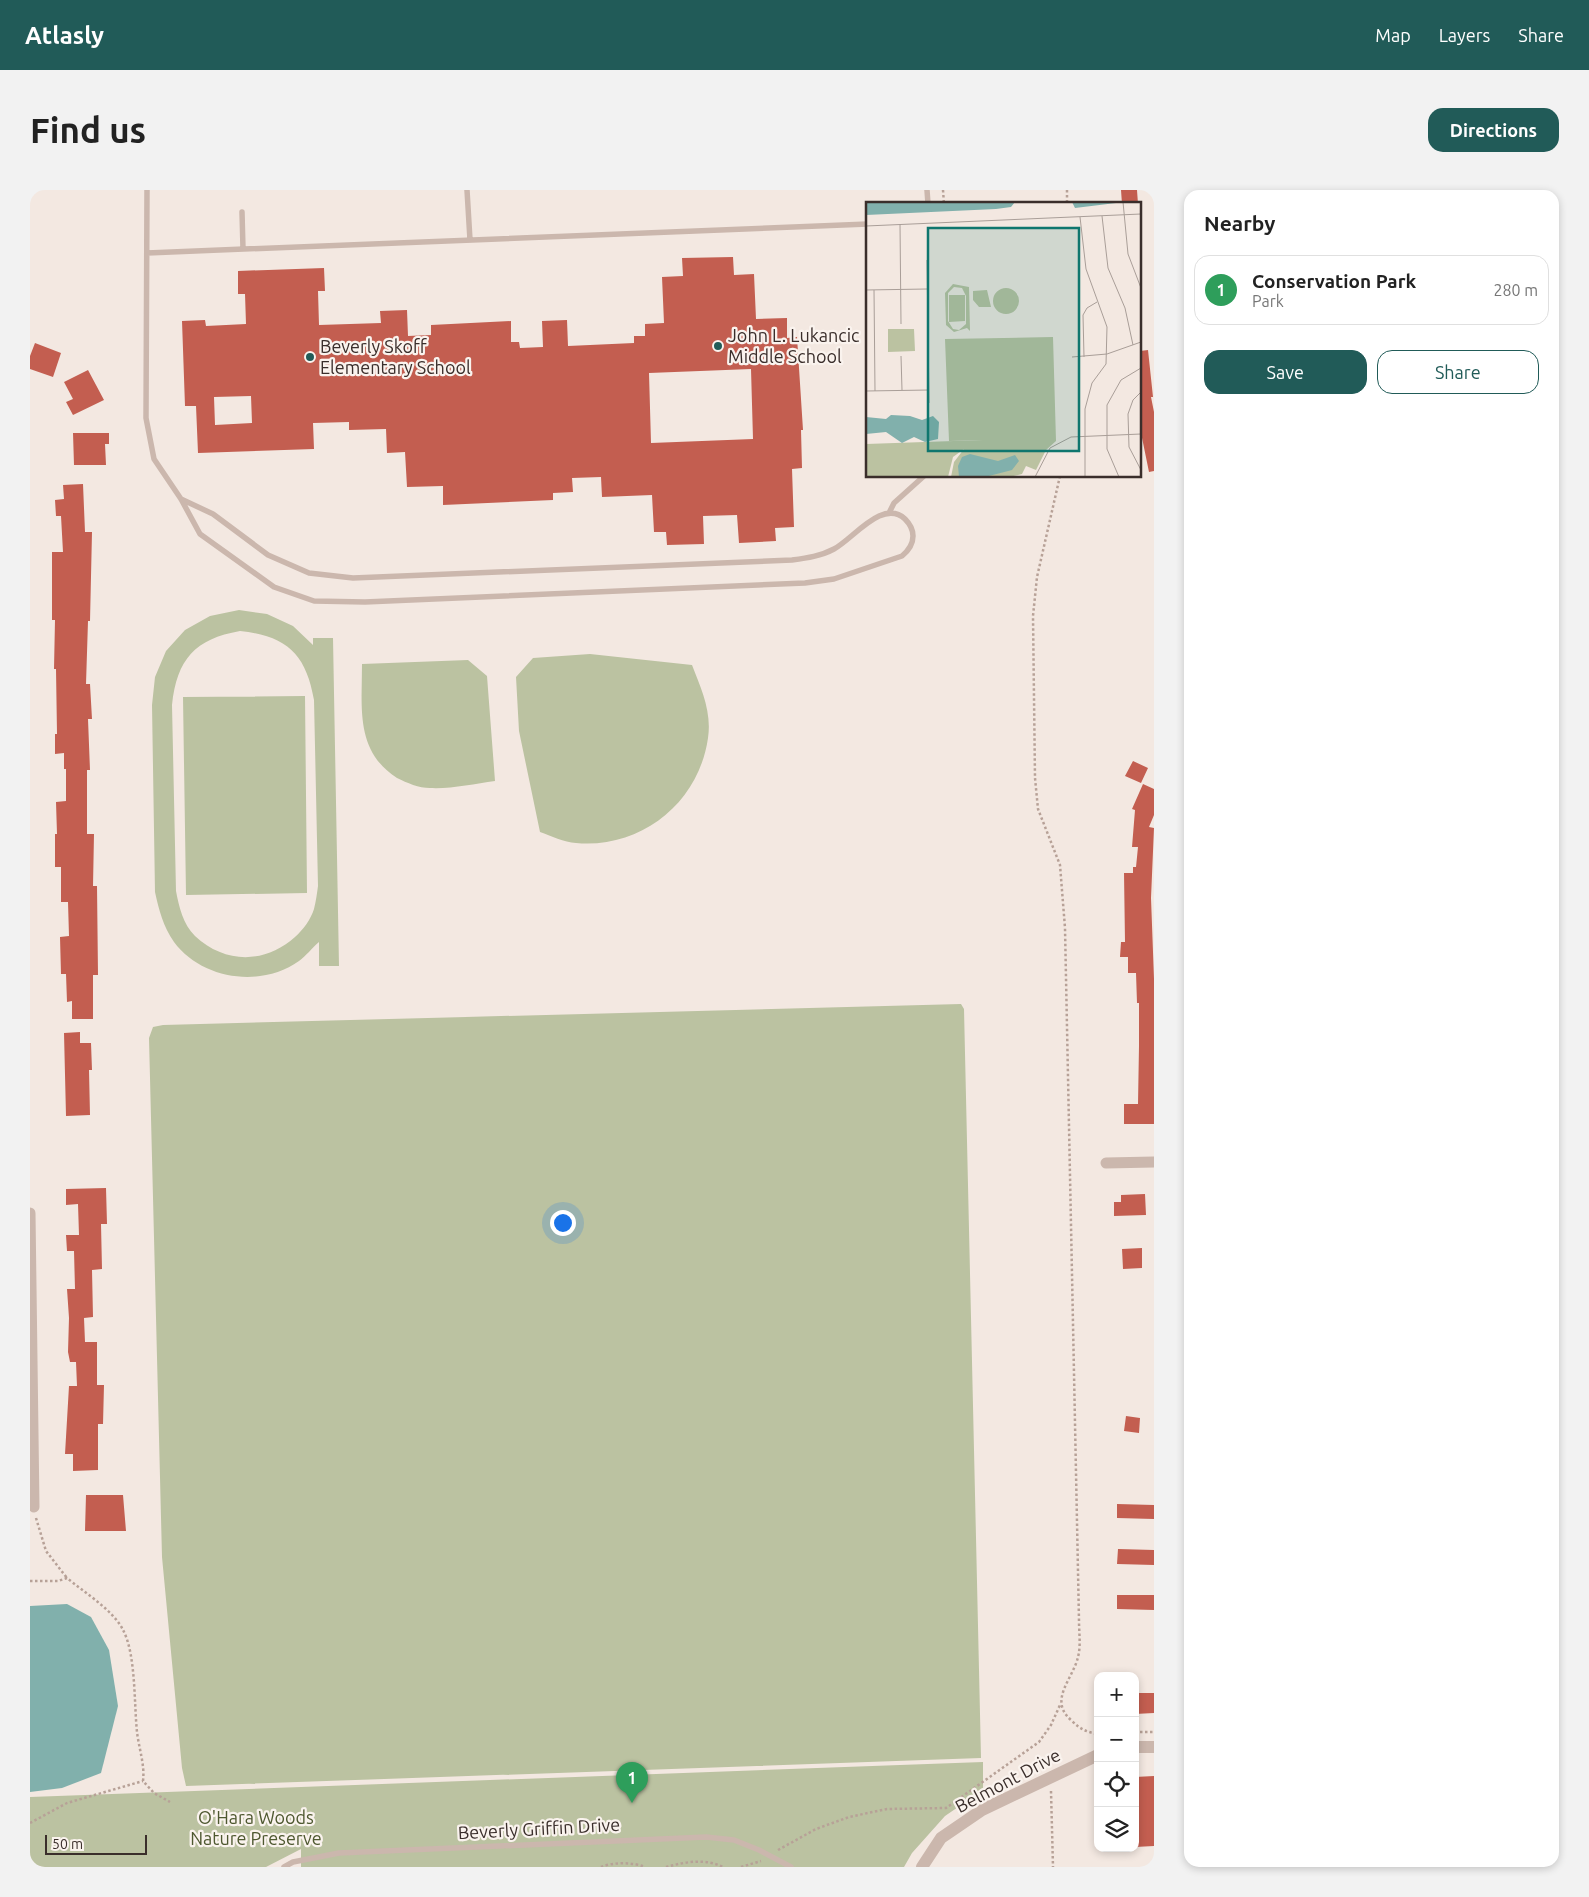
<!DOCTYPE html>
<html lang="en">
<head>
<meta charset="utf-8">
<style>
	:root { --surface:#fff; --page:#f2f2f2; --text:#222; --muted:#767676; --line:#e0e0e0; --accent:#215b58 }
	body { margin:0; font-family:Ubuntu,sans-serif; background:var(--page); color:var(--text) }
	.controls { position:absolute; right:15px; bottom:15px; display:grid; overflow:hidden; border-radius:10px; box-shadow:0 2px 8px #0003 }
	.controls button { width:45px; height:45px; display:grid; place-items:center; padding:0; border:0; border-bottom:1px solid var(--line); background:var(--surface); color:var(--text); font:25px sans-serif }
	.scale { position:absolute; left:15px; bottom:12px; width:102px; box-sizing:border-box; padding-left:5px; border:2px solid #3a2e2b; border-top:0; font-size:14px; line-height:18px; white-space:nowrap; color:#3a2e2b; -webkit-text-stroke:4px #faf3ee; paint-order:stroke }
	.you { position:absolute; left:532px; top:1032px; width:18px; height:18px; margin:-12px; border:4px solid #fff; border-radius:50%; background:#1a73e8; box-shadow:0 0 0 8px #1a73e833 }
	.badge { display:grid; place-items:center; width:32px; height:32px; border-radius:50%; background:var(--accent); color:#fff; font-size:16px; font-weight:700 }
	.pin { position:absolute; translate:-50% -41px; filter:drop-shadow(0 1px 2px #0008) }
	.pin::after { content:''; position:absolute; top:26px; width:18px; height:15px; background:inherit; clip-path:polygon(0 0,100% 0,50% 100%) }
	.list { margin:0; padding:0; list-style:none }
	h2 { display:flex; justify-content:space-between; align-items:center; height:65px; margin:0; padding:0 20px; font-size:21px }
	h2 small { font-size:16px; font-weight:400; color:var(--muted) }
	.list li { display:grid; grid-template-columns:32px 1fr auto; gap:15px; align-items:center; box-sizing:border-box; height:70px; margin:0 10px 10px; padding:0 10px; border:1px solid var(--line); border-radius:15px }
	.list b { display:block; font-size:19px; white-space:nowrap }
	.list p { margin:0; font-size:16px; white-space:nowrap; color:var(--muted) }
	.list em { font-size:16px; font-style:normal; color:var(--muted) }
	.actions { display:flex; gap:10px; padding:15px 20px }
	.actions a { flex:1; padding:11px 0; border:1px solid var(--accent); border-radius:15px; text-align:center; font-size:18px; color:var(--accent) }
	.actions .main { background:var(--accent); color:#fff }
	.icon { flex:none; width:28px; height:28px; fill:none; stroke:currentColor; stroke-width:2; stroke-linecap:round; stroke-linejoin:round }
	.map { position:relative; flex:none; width:1124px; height:1677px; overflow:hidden; border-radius:15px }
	header { display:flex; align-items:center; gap:30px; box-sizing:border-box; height:70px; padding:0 25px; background:var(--accent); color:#fff }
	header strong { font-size:24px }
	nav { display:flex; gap:28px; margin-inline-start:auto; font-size:18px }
	.intro { display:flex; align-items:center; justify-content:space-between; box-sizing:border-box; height:120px; padding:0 30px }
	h1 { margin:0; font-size:35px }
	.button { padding:12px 22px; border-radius:15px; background:var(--accent); color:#fff; font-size:18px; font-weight:700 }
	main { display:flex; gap:30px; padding:0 30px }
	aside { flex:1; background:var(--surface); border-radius:15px; box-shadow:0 2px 8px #0003 }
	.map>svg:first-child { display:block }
</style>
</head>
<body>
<header>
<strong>Atlasly</strong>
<nav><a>Map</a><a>Layers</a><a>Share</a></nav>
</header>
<div class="intro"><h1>Find us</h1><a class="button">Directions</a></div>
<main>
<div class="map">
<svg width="1124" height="1677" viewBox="0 0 1124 1677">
	<rect width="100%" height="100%" fill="#f3e8e1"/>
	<path fill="#bbc2a1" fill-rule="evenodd" d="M209,420L237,424L263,436L283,455V448H303L309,776H289V752C282,758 276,766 269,771C232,798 172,790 144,752C133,736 129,720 125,702L122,515L125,487L136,461L155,440L180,426ZM210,441C257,446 276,464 284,510L288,696C287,703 286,711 284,719C281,729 273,740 265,747C235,774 195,774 165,746C153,734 149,717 146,701L142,515C147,469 165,449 210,441Z
		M560,464L662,475C671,498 682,522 678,548C669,612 612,659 546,653C534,652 521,646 510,642L489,541L486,487L503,468Z
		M438,470L457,486L465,591C444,594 421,599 400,598C389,598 377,593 367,588C325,561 332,517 332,474Z
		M275,506L277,703L156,705L153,507Z
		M931,814L934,819L951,1568L156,1596L152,1578L132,1367L119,848L123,837L133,835Z
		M953,1572V1600L915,1626L882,1663L874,1677H271V1659L236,1677H0V1607Z"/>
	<path fill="#81b0ac" d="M37,1414L61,1427L79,1460L88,1516L71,1583L32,1598L0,1602V1416Z"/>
	<path fill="#c35e50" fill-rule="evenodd" d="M1091,0H1107L1108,14H1092Z
		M703,67L704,85L724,84L726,129L757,128V148L767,147L773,240H771L772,278L762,279L764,337L745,338L746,351L709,353L707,325L673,326L674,354L637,355L636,342H624L622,305L572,307L571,287L542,288L543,302L523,303V310L413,315V296L377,297L375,262L357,263L356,239L319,240V232L283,233L284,259L168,263L166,216H155L152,131L175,130L176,136L216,134L215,104H208V81L294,78L295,101H288L289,135L351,133L350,121L377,120L378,146L401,145V135L481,131V152H489L490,158L513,157L512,131L537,130L538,156L604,153V146H615V134L634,133L632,87L653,86L652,68ZM721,179L723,249L621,253L619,183ZM221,206L222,233L185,235L184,207Z
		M5,153L31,163L23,187L0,179V166Z
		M1118,160L1123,207H1121L1124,222V281L1119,282L1110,238V161Z
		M58,180L74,210L43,225L36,212L43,209L34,192Z
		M43,243H79V254H75L76,275H44Z
		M53,294L55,342H62L60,431H58L56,494H60L62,529H58L60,580H57V644H64L63,696H67L68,785H63V829H42V811L37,812L36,784H31L30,747L39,746L38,712H31V677H25V644H27L26,612L36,611V579H34V563L25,564V544H27L26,479H24L25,430H22V362H33L31,326H26L25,310L34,309L33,295Z
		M1103,571L1118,578L1111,593L1095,586Z
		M1113,594L1124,599V625L1119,637L1124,638L1121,708L1124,789V934H1094V914H1108L1109,856V813H1107L1106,783H1098V767H1090L1091,752H1095L1094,683H1103V677H1106L1108,657H1102L1105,620L1102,619Z
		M50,842V853H61L62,880H59L60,925L36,926L34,843Z
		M76,998L77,1034H71L72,1079L62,1080L63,1127L54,1128L55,1152H67V1195H74L73,1234H68V1280L43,1281V1264H35L39,1196H47L46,1172H40L38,1162L39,1128L37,1099H45L44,1061H37L36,1045H49L48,1014L36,1015V999Z
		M1115,1004L1116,1025L1084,1026V1012H1091V1005Z
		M1112,1058V1078L1093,1079L1092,1059Z
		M1096,1226L1110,1228L1109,1243L1094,1241Z
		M56,1305H93L96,1341H55Z
		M1087,1314L1124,1315V1329L1087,1328Z
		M1088,1359L1124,1360V1375L1087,1374Z
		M1087,1405H1124V1420L1087,1419Z
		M1105,1503H1124V1523L1105,1524Z
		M1124,1586V1656L1105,1657V1587Z"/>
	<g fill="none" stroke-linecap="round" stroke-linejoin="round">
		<path stroke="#b7a197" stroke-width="2.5" stroke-dasharray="2.5 2.5" stroke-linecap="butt" d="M913,0L914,14
			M1037,0V14
			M1030,286L1007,387L1003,426L1005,588L1008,619L1030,675L1035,738L1049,1431C1049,1443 1051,1456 1048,1467C1043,1489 1018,1510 1041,1530C1050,1539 1056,1542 1068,1544
			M6,1328L16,1361L37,1388
			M0,1391H28L37,1388C54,1402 84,1421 93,1440C106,1464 104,1514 107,1542C109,1559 115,1575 113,1591L124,1603L140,1612
			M1105,1542H1124
			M1021,1601L1023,1677
			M0,1633L37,1613L113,1591
			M748,1660L786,1639L819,1627L857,1619L916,1618L1009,1552L1021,1535L1030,1515
			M571,1677C583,1672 603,1672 615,1677
			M636,1677C655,1672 675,1668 693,1677
			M711,1677L731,1671"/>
		<path stroke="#cbb7ad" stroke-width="5.5" d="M117,0L116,228L124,269L151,309L170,344L244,397L284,411L335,412L775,393L804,389L872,366C878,361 883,355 883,346C883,340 880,334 875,329C853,308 823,349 804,359C791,366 777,368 762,370L323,388L279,383L238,365L183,324L151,309
			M437,0L440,50
			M897,0L898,14
			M212,22L213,59
			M117,63L838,34
			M859,323L864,313L894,286
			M254,1677L263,1672L309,1663L676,1647L704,1650L729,1660L761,1677"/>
		<path stroke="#cbb7ad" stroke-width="11" d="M1076,973L1124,972
			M0,1023L4,1317"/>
		<path stroke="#cbb7ad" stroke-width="12" d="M1105,1557H1124
			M892,1677L911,1648L952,1620L1068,1565"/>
	</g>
	<g fill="#215b58" stroke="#faf3ee" stroke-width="2">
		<circle cx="688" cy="156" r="5"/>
		<circle cx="280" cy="167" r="5"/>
	</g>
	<g text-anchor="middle" stroke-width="4.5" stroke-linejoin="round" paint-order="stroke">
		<g font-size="18" fill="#3a2e2b" stroke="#faf3ee" text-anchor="start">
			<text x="698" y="152">John L. Lukancic<tspan x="698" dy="21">Middle School</tspan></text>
			<text x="290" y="163">Beverly Skoff<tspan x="290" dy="21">Elementary School</tspan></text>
		</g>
		<g font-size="18" fill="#3a2e2b" stroke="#faf3ee">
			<text transform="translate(978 1591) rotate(-28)" y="6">Belmont Drive</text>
			<text transform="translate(509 1639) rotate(-3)" y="6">Beverly Griffin Drive</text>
		</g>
		<g font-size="18" fill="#4e5830" stroke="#faf3ee">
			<text x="226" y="1634">O'Hara Woods<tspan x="226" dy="21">Nature Preserve</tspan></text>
		</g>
	</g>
	<g transform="translate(836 12)">
		<rect width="275" height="275" fill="#f3e8e1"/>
		<path d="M87,82L103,85L104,129L101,126L88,130L80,123L79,91ZM88,85L96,86L100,94V122L93,128L87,127L82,119V91ZM127 99a13 13 0 1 1 26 0a13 13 0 1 1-26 0ZM121,88L125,105H113L107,98V89ZM83,93H99V119L83,120ZM22,127H48L49,149L22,150ZM187,135L190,239L180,248L170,268L160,264L156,272L143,275H85L88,260L98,247L87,255L82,275H0V242L117,238L83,239L79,137Z" fill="#bbc2a1" fill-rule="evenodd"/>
		<path d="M0,0H149L145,5L130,7L0,13ZM206,0H250V1L209,6ZM25,213L44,214L56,218L67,214L73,220L72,237L59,240L48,235L36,241L20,230L0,232V215L20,217ZM104,252L132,259L149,253L153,259L146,268L119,275H93L92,264L96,255Z" fill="#81b0ac"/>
		<path fill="none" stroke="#a99e98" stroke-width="1" d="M257,0L262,52L275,86M236,14L242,66L259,106L267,143M214,15L220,67L241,125L240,162L226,181L219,207V275M34,22L35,122M0,24L275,12M61,58L63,201M0,88L61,87M8,88L9,189M35,154L36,188M206,155L241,152L275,140M218,155L217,113L221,106L231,100M0,189L63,188M275,190L267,198L262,212L263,245L275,268M169,275L184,246L205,235L275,232M253,275L241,247V203L255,178L275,166"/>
		<path fill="#0f766e" fill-opacity="0.15" stroke="#0f766e" stroke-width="2.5" d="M62,26H213V249H62Z"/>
		<rect width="275" height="275" fill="none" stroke="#3a2e2b" stroke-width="2.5"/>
	</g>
</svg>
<div class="controls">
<button>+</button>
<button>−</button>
<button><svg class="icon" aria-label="locate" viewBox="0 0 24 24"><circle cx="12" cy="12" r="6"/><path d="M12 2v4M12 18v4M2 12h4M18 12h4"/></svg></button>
<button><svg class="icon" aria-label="layers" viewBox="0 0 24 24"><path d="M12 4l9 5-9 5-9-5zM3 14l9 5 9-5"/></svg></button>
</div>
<div class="scale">50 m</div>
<div class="you"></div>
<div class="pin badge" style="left:602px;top:1613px;background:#2e9e5b">1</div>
</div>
<aside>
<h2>Nearby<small></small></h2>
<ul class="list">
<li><span class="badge" style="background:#2e9e5b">1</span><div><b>Conservation Park</b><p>Park</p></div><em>280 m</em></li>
</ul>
<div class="actions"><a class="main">Save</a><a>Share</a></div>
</aside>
</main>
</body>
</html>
